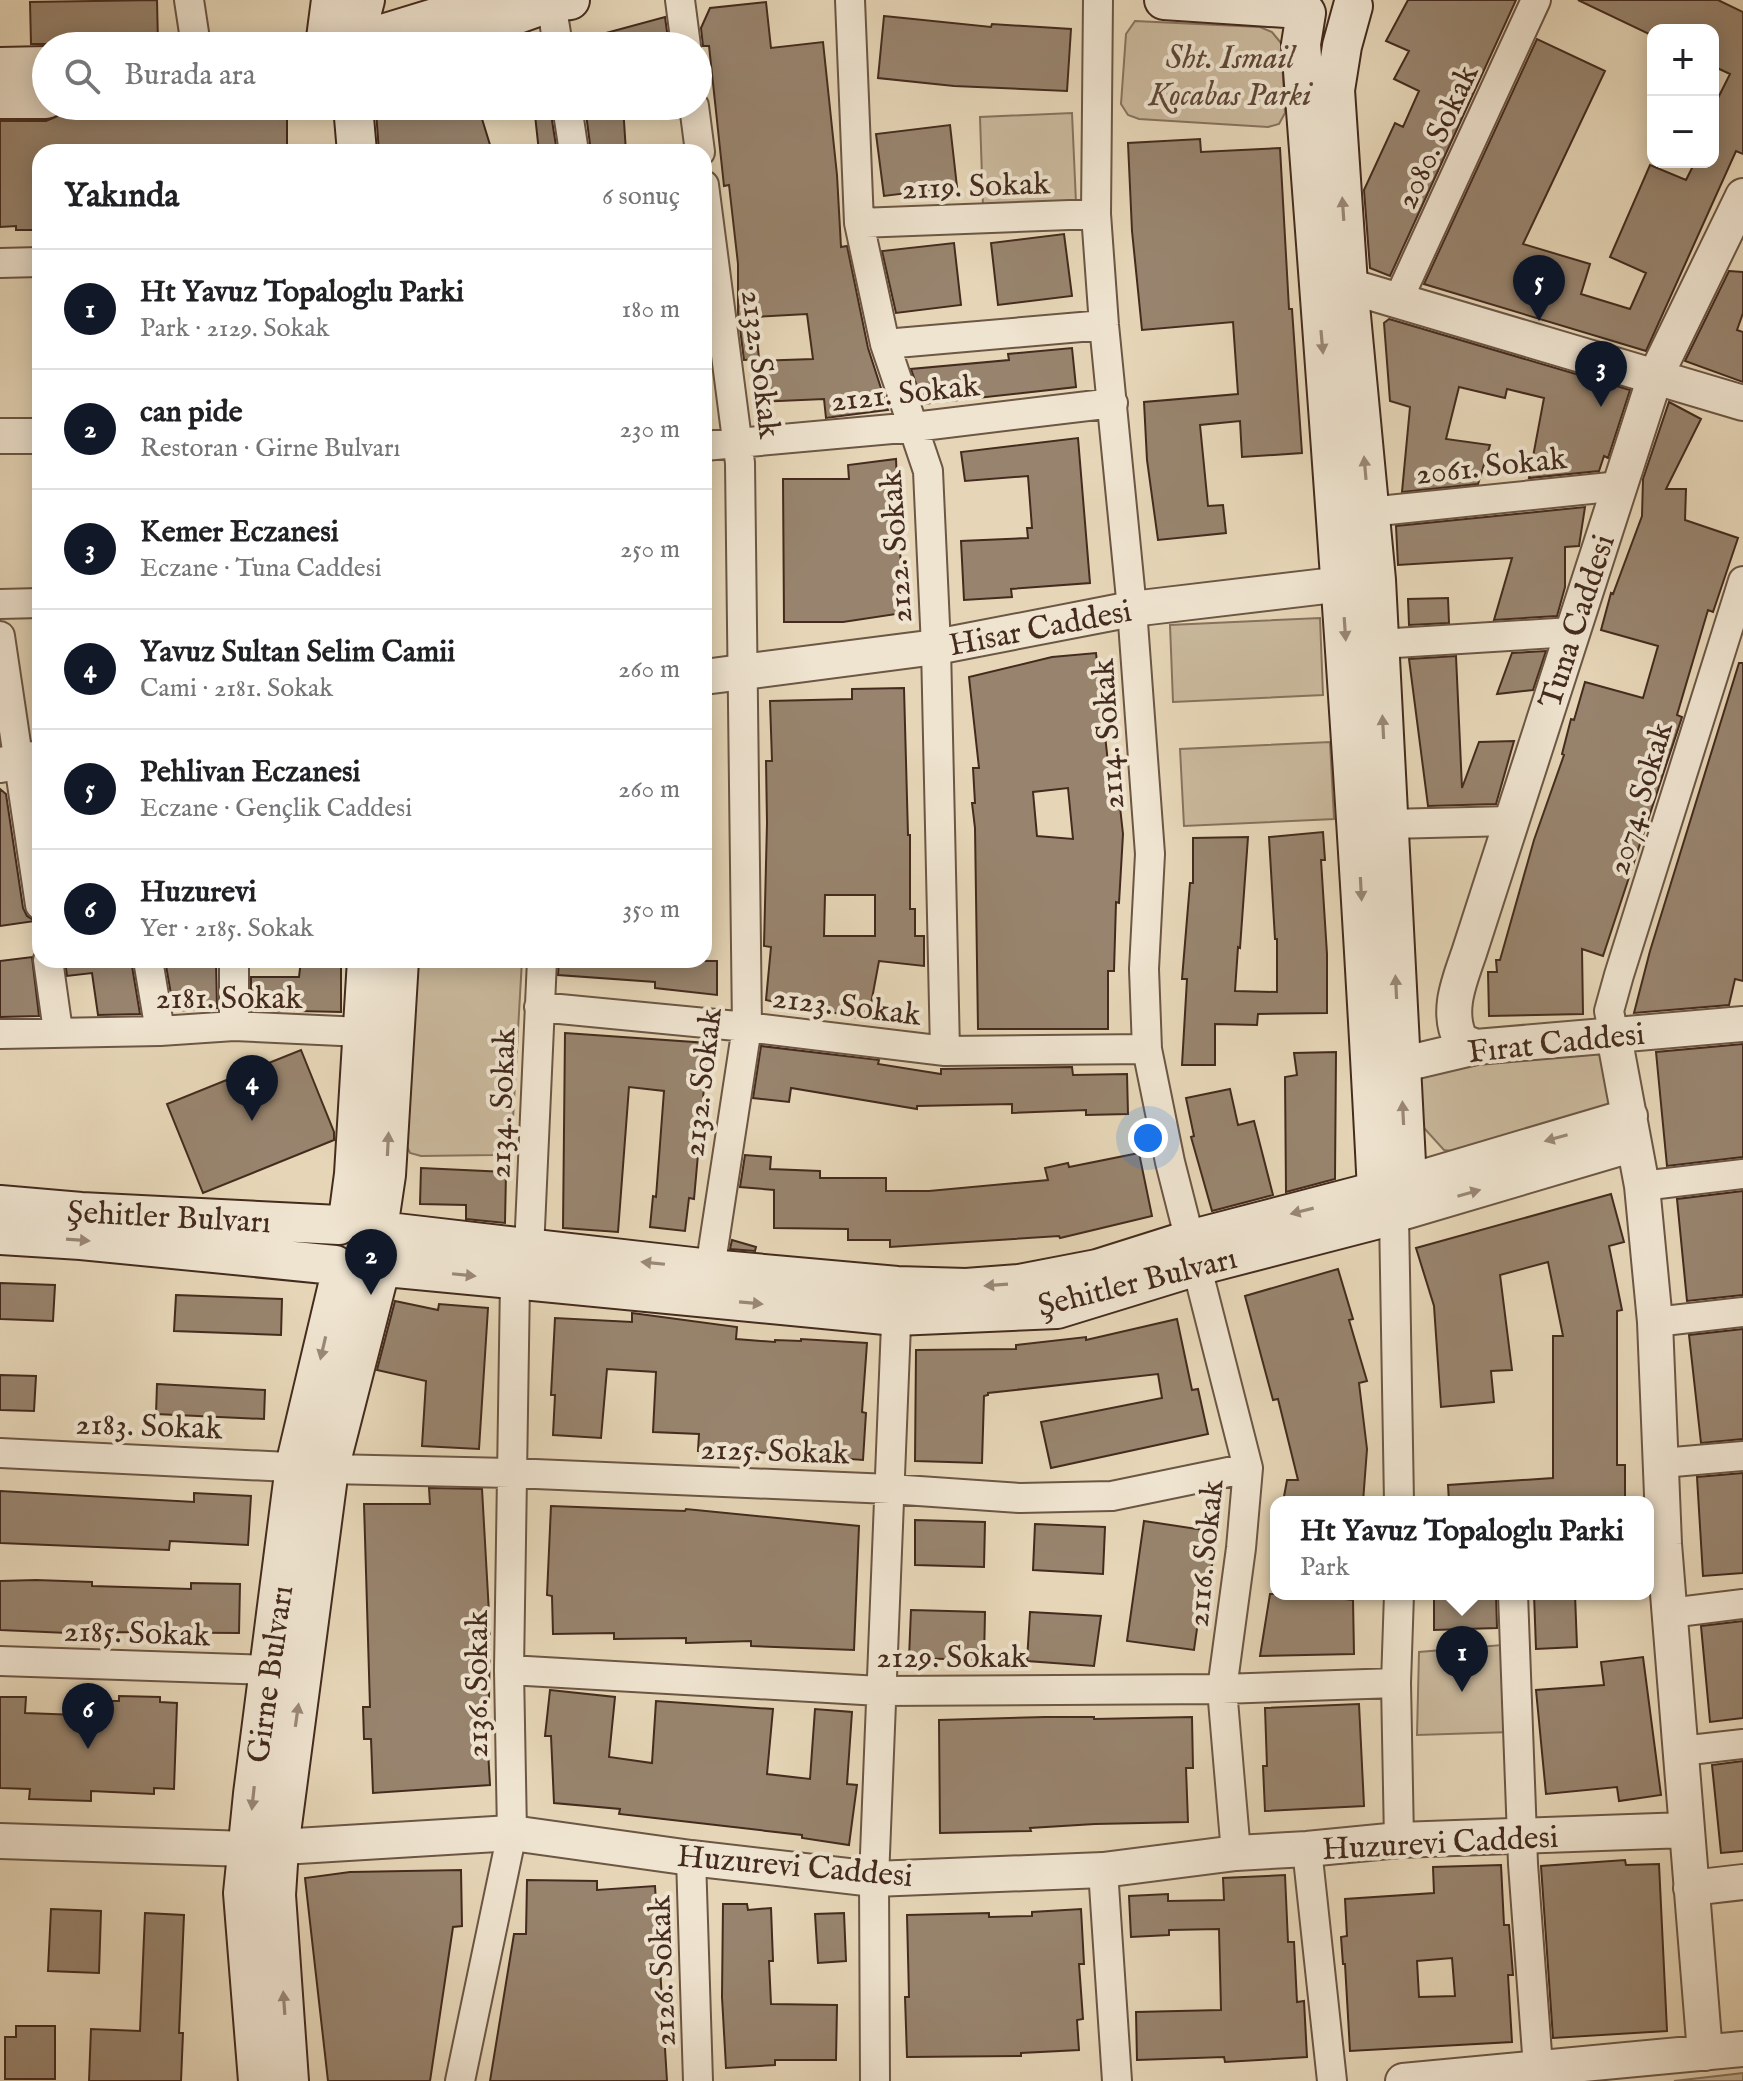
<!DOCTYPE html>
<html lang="tr">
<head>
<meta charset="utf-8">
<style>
	:root { --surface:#fff; --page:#f2f2f2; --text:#202124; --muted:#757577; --line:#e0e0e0; --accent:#111827 }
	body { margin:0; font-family:"IM FELL English",serif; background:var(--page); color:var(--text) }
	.controls { position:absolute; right:24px; top:24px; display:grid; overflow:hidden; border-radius:16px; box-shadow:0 4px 20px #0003 }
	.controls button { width:72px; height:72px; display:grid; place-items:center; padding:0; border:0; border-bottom:2px solid var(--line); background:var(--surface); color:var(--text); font:40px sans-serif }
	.you { position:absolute; left:1148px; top:1138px; width:28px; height:28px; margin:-20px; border:6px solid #fff; border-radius:50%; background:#1a73e8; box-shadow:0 0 0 12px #1a73e833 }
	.badge { display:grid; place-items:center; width:52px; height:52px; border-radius:50%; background:var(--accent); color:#fff; font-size:26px; font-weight:700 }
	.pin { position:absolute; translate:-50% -66px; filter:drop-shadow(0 2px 4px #0008) }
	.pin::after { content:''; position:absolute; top:42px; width:28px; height:24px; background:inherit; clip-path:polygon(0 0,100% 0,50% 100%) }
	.popup { position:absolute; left:1270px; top:1496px; width:384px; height:104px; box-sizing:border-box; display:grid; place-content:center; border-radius:16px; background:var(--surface); filter:drop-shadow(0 2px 6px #0005); font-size:26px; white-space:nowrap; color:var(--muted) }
	.popup b { font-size:30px; color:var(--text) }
	.popup::after { content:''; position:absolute; left:50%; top:100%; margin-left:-16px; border:16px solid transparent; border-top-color:var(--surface) }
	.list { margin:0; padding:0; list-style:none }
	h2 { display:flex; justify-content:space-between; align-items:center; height:104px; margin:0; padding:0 32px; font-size:34px }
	h2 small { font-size:26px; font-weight:400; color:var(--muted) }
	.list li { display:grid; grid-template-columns:52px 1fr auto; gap:24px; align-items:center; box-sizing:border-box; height:120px; padding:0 32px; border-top:2px solid var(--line) }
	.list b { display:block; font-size:30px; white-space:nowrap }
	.list p { margin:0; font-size:26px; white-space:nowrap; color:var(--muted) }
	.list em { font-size:26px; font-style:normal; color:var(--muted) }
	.icon { flex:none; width:44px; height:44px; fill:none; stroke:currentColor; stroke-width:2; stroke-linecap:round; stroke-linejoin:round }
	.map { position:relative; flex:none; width:1743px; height:2081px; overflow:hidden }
	.search { position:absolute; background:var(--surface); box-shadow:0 4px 20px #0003; left:32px; top:32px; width:680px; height:88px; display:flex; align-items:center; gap:20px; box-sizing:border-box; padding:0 28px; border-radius:44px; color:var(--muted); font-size:30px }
	.panel { position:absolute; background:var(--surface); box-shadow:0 4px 20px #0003; left:32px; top:144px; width:680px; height:824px; border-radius:24px }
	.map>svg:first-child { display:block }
</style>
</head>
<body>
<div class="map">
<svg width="1743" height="2081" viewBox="0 0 1743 2081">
	<rect width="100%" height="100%" fill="#e6d6b7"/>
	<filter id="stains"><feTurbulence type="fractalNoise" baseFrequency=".0025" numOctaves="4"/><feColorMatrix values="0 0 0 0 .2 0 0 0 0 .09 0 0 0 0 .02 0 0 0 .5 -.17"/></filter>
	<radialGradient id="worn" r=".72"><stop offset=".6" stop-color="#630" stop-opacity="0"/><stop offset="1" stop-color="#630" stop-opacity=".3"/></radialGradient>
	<path fill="#cab99d" stroke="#87725e" stroke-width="2" d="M1135,21L1260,27L1272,32L1281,43L1285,113L1279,124L1268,127L1139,119L1128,115L1121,104L1126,34Z
		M1072,113L1076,203L983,207L980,117Z
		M1320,618L1323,695L1173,702L1170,625Z
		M1330,742L1334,819L1184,826L1180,749Z
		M416,960H522L512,1136L506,1150L494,1155L421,1156L410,1153L404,1140Z
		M1602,1051L1612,1101L1609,1112L1468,1153L1444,1150L1424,1128L1413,1068Z
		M1502,1645L1511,1732L1417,1735L1419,1652Z
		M1743,2073V2081H1674Z"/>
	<path fill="#98846e" stroke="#442b1e" stroke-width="2" fill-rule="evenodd" d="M157,0L158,44H31L30,2Z
		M1408,0H1516L1390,276L1370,268L1364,190L1395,123L1403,127L1419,91L1394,79L1409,51L1386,41Z
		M1578,0H1718L1743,12V154L1736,151L1646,351L1424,284L1537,39L1605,71L1523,244L1590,264L1581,294L1630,309L1646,273L1610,257L1650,165L1686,180L1695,162H1713V108L1730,74L1713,66V30H1653L1651,35Z
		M766,2L771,48L823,42L837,175L841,247L847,246L868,348L888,410L826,418L824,399L756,402L754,361L813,359L807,314L755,317L759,359L744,360L738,313V264L729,185L724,186L709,46H703L701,28L710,8Z
		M884,16L991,27L992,24L1071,29L1067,91L954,86L878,78Z
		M665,17L669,46H580V40Z
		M395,106H478L491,148L477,152H379L376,111L397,112Z
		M585,106H623L626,152H591Z
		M219,110V114H287V152H40V230H16V226L0,227V121H46L60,115L84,113Z
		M551,114L557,152H539L535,115Z
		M950,125L957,187L884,196L876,134Z
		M1200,139L1201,152L1280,148L1289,309H1292L1302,453L1242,457L1240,421L1200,425L1208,506L1223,505L1226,533L1158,540L1147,460L1144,402L1238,394L1233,322L1142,330L1132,231L1128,143Z
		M1064,234L1072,296L998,305L991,243Z
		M954,243L961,305L896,313L882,251Z
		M1729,271L1743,272V313L1737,330L1743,332V382L1685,361Z
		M1389,319L1630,390L1608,458L1604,456L1599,471L1529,478L1544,398L1507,389L1505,398L1459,387L1446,439L1490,445L1478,484L1402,492L1410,407L1390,401L1384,323Z
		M704,323L710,364H704Z
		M1072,348L1076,387L923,404L911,369L1009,360L1008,354Z
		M1669,402L1701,419L1666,489H1686L1685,520L1738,538L1713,612L1708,610L1677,715L1682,717L1603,956L1582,949L1583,1014L1489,1016L1488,972H1497L1496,960H1500L1534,840L1564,755L1562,754L1571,719L1574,720L1585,682L1643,698L1658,646L1601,630L1611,593L1613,594L1642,516L1643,479Z
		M1078,438L1090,583L1011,589L1012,597L964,600L961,541L1028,538L1027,528H1032L1028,476L965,481L961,452Z
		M896,459L903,613L843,622H784L783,479H849L848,465Z
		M1585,507L1579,546L1565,547V587L1557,616L1494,620L1512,558L1398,565L1396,526Z
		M1448,598L1449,623L1409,625L1408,599Z
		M1546,651L1533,690L1497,694L1512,653Z
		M1096,653L1111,790L1118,789L1123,834L1119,903L1116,902L1114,971H1108V1029H978L975,828L972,803H975L973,768H979L969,677L1052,657ZM1068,788L1073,839L1037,836L1033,792Z
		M1456,656L1462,788L1479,742L1514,741L1496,804L1428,806L1409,659Z
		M1739,663H1743V981L1735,979L1729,1005L1634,1013L1650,951Z
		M904,688L908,835H910V909H915V936H924V966L879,961L868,1020L831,1012V1015L766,1000L771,947L764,946L767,823L766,761H772L770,701L852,699V689ZM825,895H875V936H824Z
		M0,789L6,794L23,908L27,916L35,921L0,926Z
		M1323,832L1325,860H1321L1327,954V1013L1258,1014L1257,1025L1215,1024V1065H1182L1187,979H1182L1190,883H1193V838L1248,837L1240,948L1238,947L1235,991L1277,992V939H1275L1269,837Z
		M32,957L39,1016L0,1017V961Z
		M65,960H131L140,1014L98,1015L92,973L67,976Z
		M165,960H216L217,1008L174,1011Z
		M301,960H341V1012L251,1010V977H299Z
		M559,960L717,961V995L655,988V982L558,975Z
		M565,1033L708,1043L694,1199L689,1198L685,1231L650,1227L653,1196L656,1197L664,1091L629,1087L618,1232L563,1228Z
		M1743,1044V1157L1667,1166L1656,1052Z
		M761,1046L879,1060L878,1064L941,1074V1069L1072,1067L1073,1075L1127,1074L1128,1114L1086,1115V1110L1012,1113V1104L917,1106V1109L791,1088L789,1102L753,1098Z
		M301,1050L334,1132V1140L203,1193L167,1104Z
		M1336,1052L1335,1179L1286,1192L1285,1077L1297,1075L1294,1053Z
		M1230,1089L1238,1125L1254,1121L1273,1195L1212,1211L1191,1137L1194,1136L1186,1098Z
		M1139,1153L1152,1216L1060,1238L1059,1236L890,1247V1240H848V1229L774,1228V1190L740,1187L745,1155L771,1157L770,1169L820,1171V1178H886V1191H929L1048,1180L1045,1168L1068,1163L1069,1167Z
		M421,1168L506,1172L505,1223L466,1219V1205L420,1204Z
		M1743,1191V1295L1687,1301L1677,1199Z
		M1611,1194L1624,1242L1609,1246L1622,1310L1617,1311V1465H1625V1502H1449L1448,1485L1553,1478V1336H1563L1548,1262L1500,1275L1512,1370L1491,1371L1494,1402L1441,1407L1434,1306L1416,1248Z
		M732,1240L756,1247L755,1251L730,1249Z
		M1338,1269L1353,1319L1349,1320L1367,1381L1359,1383L1367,1449L1363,1502H1283L1287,1480H1298L1278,1399L1273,1400L1245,1296Z
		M0,1283L55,1285L53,1321L0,1319Z
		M176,1295L282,1299L281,1335L174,1331Z
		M395,1301L438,1310L439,1304L488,1308L479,1449L422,1446L426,1381L377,1370Z
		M632,1313L737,1327L736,1339L775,1342V1340L801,1341V1339L867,1343L862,1412L866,1413L863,1460L727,1450L698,1451L699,1434L653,1432L656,1372L607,1369L601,1438L553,1435L555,1395H551L555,1318L632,1322Z
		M1177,1319L1192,1390L1198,1389L1208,1434L1051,1468L1041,1422L1162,1398L1158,1374L988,1393V1395L984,1396L982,1463L915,1461L916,1350L1016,1349V1345L1086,1337V1340Z
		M1743,1329V1439L1701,1443L1689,1335Z
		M0,1375L36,1376L34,1411L0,1410Z
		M157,1384L265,1390L264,1419L156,1414Z
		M1743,1473V1573L1703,1576L1697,1477Z
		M429,1488L482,1489L490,1631L489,1698H485L490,1785L373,1793L371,1739H364L363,1707H370L364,1504H430Z
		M0,1491L194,1502V1493L251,1496L248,1545L170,1541L169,1550L0,1543Z
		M551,1506L685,1511L686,1509L859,1526L854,1650L751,1646V1641L686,1643V1638L614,1639V1633L553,1634L552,1596L547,1595Z
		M915,1520L985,1522L984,1567L915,1565Z
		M1144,1521L1217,1532L1210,1579H1204L1194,1650L1127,1641Z
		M1035,1524L1105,1527L1103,1574L1033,1570Z
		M36,1580L92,1582V1586L191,1589V1583L240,1584L239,1633L90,1632V1634L0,1630V1581Z
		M1270,1594H1304L1353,1600L1354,1654L1260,1656Z
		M1434,1594H1496L1497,1628L1434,1630Z
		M1534,1594H1575L1577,1647L1536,1649Z
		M911,1610L985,1612L984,1660L909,1658Z
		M1030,1612L1101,1616L1094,1666L1027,1661Z
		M1743,1621V1718L1710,1722L1701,1626Z
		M1643,1657L1661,1795L1619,1801L1617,1787L1546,1794L1536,1690L1604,1685L1601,1662Z
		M550,1690L615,1697L609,1757L652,1763L656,1701L773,1709L767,1774L810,1779L815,1709L852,1712L847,1784L857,1785L849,1845L802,1838V1835L646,1817L619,1814L620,1809L554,1803L551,1736H545Z
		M119,1696L160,1697V1702L177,1703L174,1789L154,1788V1794L91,1791V1801L29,1799L30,1789L0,1788V1697H26L25,1713L105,1716V1701H119Z
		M1359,1704L1364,1806L1265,1811L1263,1766H1267L1265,1708Z
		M1045,1717H1094V1719L1192,1717L1193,1768H1186L1188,1822L1095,1824L1030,1828L1031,1831L940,1833L939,1720Z
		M1743,1761V1851L1721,1853L1712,1765Z
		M1625,1860L1626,1865L1659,1864L1667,2031L1553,2038L1541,1866Z
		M1501,1865L1504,1925H1509L1513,1975H1508L1512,2042L1350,2051L1345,1964H1343L1341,1937L1347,1936L1345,1899L1434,1893L1433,1867ZM1452,1958L1455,1996L1419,1997L1417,1961Z
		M461,1870L462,1926L453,1927L430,2081H328L305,1878L350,1872Z
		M1285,1875L1288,1942H1294L1297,2002L1304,2001L1307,2057L1225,2062L1224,2057L1137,2060L1136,2012L1221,2010L1219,1929L1169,1930V1935L1131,1937L1129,1896L1168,1894V1901L1224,1900L1223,1878Z
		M527,1880L597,1881V1890L655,1886L667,2081H490L514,1934H526Z
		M723,1904H747L748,1910L771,1908L773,1961H769L771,2004L837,2005L836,2060H775V2065L726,2068L722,1997Z
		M51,1909L101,1911L99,1973L48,1971Z
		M1081,1909L1084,1964H1079L1083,2019L1077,2020L1079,2050L1021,2053V2056L907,2057L905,1997H909L907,1915L989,1913V1917L1032,1916V1912Z
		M145,1913L184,1915L179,2033H183L181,2081H89L91,2029L140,2031Z
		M844,1913L846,1961L818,1963L815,1914Z
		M16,2026H55V2079H5V2037H16Z"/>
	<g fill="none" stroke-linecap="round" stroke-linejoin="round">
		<g stroke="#6c5644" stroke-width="32">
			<path id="minor" d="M189,0L196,46
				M680,0L686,46
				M850,0L859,223L885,344L928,471L936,647L945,1051
				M1098,0L1096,214L1104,325L1132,609L1150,854L1144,969L1147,1049L1170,1162L1248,1468L1241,1548L1222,1689L1236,1853
				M551,2L558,46
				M567,106L574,152
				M694,106L700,152
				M704,185L740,463L747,1027L710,1269
				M859,223L1096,214
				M0,263L40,262
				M1398,300L1536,0
				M885,344L1104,325
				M704,446L914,427L1113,403
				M1369,512L1620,486
				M0,604L40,603
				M0,636L40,905
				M1379,644L1572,632
				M1388,824L1511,821
				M48,960L58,1031
				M148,960L160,1031
				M539,1007L747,1027L945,1051L1147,1049
				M234,1026V960
				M0,1034L160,1031L234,1026L362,1032
				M1614,1036L1609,1011L1619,975L1743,581
				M1642,1186L1743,1174
				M1394,1215L1399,1502
				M529,1250L542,960
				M1655,1322L1743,1312
				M0,1453L329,1469L512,1473L890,1489L1020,1498L1112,1496L1248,1468
				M1662,1463L1743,1456
				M1513,1594L1523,1864L1538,2067
				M1670,1613L1743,1604
				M0,1661L271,1670
				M509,1670L880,1691L1222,1689L1396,1683
				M1681,1751L1743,1744
				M1399,1840L1396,1683L1399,1594
				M1307,1849L1332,2081
				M691,1858L698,2081
				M1103,1870L1117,2081
				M460,2081L512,1833L509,1670L515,1281
				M875,2081L874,1879L897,1299"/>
		</g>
		<g stroke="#6c5644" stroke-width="38">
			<path id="tertiary" d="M1325,279L1743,403
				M0,436H40
				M704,677L936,647L1132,609L1368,581
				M0,765L40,758
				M1614,1036L1642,1186L1655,1322L1664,1544L1705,2053
				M1476,1047L1461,1041C1446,1012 1459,982 1469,953L1655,377L1743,196
				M1374,1066L1400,1065L1476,1047L1743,1024
				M1630,1116L1377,1191L1394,1215L1634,1144
				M0,1841L248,1849L512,1833L691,1858L874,1879L1103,1870L1236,1853L1307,1849L1399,1840L1686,1830
				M1691,1888L1743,1882
				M1403,2081L1743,2049"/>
		</g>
		<g stroke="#442b1e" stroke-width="42">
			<path id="secondary" d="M1164,0L1301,9
				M467,32L551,2L570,0
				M325,46L331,0
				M343,46L494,0
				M353,46L365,0
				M0,67L46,66
				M0,99H46
				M353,106L357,152
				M0,1205L81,1212L339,1225
				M348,1219L354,1174L367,960
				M379,1222L386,1175L399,960
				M388,1232L710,1269L897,1286L966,1288L1019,1284L1097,1269L1189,1240L1377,1191C1358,808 1330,426 1301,44L1306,13
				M0,1235L81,1240L335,1265
				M386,1267L896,1316L1057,1309L1197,1266L1394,1215L1407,1182L1376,580L1348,284L1335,90L1342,46L1353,6
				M258,2081L243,1893L253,1794L295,1466L341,1272
				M289,2081L276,1895L279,1848L329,1469L379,1274"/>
		</g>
		<use href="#minor" stroke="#efe4d0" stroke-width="28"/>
		<use href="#tertiary" stroke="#efe4d0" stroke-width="34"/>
		<use href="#secondary" stroke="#efe4d0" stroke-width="38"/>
	</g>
	<defs><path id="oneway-solid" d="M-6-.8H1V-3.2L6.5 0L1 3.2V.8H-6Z" transform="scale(2)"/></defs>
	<g fill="#9a8877">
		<use href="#oneway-solid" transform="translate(1343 209) rotate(-94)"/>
		<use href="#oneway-solid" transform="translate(1322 342) rotate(85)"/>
		<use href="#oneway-solid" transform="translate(1365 468) rotate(-95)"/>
		<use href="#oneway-solid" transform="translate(1345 629) rotate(86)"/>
		<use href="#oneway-solid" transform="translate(1383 727) rotate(-93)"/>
		<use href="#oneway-solid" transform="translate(1361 889) rotate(87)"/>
		<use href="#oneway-solid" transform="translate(1396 987) rotate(-93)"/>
		<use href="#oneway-solid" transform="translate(1403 1113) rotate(-93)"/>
		<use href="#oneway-solid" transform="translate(1556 1138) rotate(164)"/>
		<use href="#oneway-solid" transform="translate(388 1144) rotate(-87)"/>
		<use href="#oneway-solid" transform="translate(1469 1193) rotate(-16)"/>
		<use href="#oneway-solid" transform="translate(1302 1211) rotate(166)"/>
		<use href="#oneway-solid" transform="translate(78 1240) rotate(4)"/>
		<use href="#oneway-solid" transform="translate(653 1263) rotate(-174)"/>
		<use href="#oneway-solid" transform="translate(464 1275) rotate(6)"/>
		<use href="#oneway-solid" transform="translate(996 1285) rotate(176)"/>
		<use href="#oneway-solid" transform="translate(751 1303) rotate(5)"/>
		<use href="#oneway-solid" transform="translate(323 1348) rotate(103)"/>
		<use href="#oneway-solid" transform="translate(297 1715) rotate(-82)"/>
		<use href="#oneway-solid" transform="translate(253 1798) rotate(96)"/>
		<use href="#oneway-solid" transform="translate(284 2003) rotate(-94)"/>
	</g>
	<g text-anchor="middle" stroke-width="8" stroke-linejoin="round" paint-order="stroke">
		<g font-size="32" font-style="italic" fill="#5f4737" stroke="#efe4d0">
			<text x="1230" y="68">Sht. Ismail<tspan x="1230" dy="37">Kocabas Parki</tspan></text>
		</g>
		<g font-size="32" fill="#442b1e" stroke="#efe4d0">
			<text transform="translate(1436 136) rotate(-65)" y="11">2080. Sokak</text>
			<text transform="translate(976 185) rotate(-2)" y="11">2119. Sokak</text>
			<text transform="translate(762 364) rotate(83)" y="11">2132. Sokak</text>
			<text transform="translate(905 392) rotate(-6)" y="11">2121. Sokak</text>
			<text transform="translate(1491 465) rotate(-6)" y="11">2061. Sokak</text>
			<text transform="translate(895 547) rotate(-94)" y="11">2122. Sokak</text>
			<text transform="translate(1576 621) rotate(-72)" y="11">Tuna Caddesi</text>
			<text transform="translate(1040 627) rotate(-11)" y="11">Hisar Caddesi</text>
			<text transform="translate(1107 734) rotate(-94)" y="11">2114. Sokak</text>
			<text transform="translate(1639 798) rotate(-73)" y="11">2074. Sokak</text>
			<text x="229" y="1008">2181. Sokak</text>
			<text transform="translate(847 1005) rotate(7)" y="11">2123. Sokak</text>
			<text transform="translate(1556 1042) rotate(-6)" y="11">Fırat Caddesi</text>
			<text transform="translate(701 1082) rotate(-83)" y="11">2132. Sokak</text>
			<text transform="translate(501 1103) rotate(-88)" y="11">2134. Sokak</text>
			<text transform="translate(169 1216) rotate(3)" y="11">Şehitler Bulvarı</text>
			<text transform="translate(1137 1281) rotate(-14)" y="11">Şehitler Bulvarı</text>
			<text transform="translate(149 1425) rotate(2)" y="11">2183. Sokak</text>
			<text transform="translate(775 1450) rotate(2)" y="11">2125. Sokak</text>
			<text transform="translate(1204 1553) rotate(-84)" y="11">2116. Sokak</text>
			<text transform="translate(137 1632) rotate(2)" y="11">2185. Sokak</text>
			<text x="952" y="1667">2129. Sokak</text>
			<text transform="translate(269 1674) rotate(-82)" y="11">Girne Bulvarı</text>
			<text transform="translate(476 1684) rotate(-90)" y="11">2136. Sokak</text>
			<text transform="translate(1440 1842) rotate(-3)" y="11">Huzurevi Caddesi</text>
			<text transform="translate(795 1865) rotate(5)" y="11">Huzurevi Caddesi</text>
			<text transform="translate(661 1971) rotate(-92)" y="11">2126. Sokak</text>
		</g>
	</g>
	<rect width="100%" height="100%" filter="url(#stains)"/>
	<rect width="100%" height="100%" fill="url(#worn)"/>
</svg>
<div class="controls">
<button>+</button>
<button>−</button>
</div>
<div class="you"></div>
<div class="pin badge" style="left:1462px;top:1692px">1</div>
<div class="popup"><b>Ht Yavuz Topaloglu Parki</b>Park</div>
<div class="pin badge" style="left:371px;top:1295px">2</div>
<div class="pin badge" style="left:1601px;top:407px">3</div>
<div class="pin badge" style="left:252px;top:1121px">4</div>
<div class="pin badge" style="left:1539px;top:321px">5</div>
<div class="pin badge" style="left:88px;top:1749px">6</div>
<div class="search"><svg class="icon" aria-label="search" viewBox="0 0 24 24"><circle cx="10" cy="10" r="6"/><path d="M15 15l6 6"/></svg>Burada ara</div>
<section class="panel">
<h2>Yakında<small>6 sonuç</small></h2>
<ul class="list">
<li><span class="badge">1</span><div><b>Ht Yavuz Topaloglu Parki</b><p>Park · 2129. Sokak</p></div><em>180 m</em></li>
<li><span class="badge">2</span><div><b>can pide</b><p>Restoran · Girne Bulvarı</p></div><em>230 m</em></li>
<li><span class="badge">3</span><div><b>Kemer Eczanesi</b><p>Eczane · Tuna Caddesi</p></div><em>250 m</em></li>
<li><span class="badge">4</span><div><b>Yavuz Sultan Selim Camii</b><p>Cami · 2181. Sokak</p></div><em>260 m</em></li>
<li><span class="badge">5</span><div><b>Pehlivan Eczanesi</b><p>Eczane · Gençlik Caddesi</p></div><em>260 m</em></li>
<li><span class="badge">6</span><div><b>Huzurevi</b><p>Yer · 2185. Sokak</p></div><em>350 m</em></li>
</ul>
</section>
</div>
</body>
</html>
